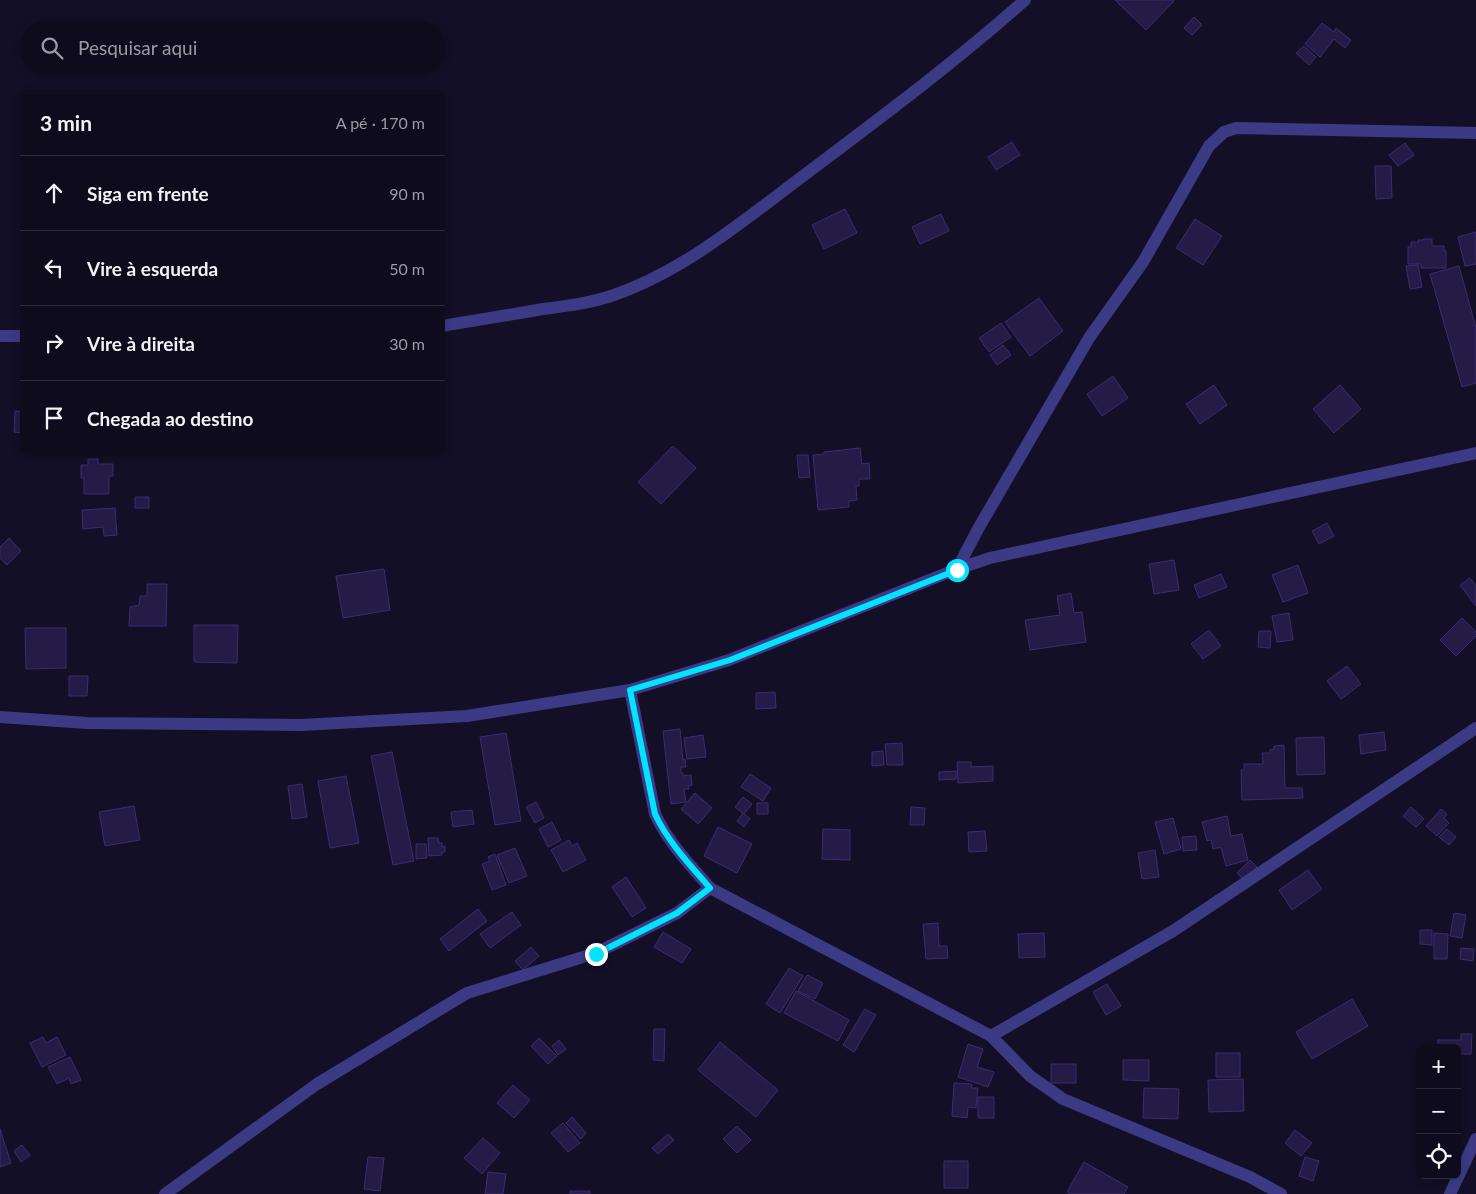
<!DOCTYPE html>
<html lang="pt">
<head>
<meta charset="utf-8">
<style>
	:root { --surface:#0e0b1c; --page:#171425; --text:#f1f3f6; --muted:#9b9ba3; --line:#2e2b3b }
	body { margin:0; font-family:Lato,sans-serif; background:var(--page); color:var(--text) }
	.controls { position:absolute; right:15px; bottom:15px; display:grid; overflow:hidden; border-radius:8px; box-shadow:0 2px 8px #0003 }
	.controls button { width:45px; height:45px; display:grid; place-items:center; padding:0; border:0; border-bottom:1px solid var(--line); background:var(--surface); color:var(--text); font:25px sans-serif }
	.stop { position:absolute; width:15px; height:15px; margin:-11px; border:4px solid #00e5ff; border-radius:50%; background:#fff }
	.stop.end { background:#00e5ff; border-color:#fff; box-shadow:0 1px 5px #0008 }
	.list { margin:0; padding:0; list-style:none }
	h2 { display:flex; justify-content:space-between; align-items:center; height:65px; margin:0; padding:0 20px; font-size:21px }
	h2 small { font-size:16px; font-weight:400; color:var(--muted) }
	.list li { display:grid; grid-template-columns:32px 1fr auto; gap:15px; align-items:center; box-sizing:border-box; height:75px; padding:0 20px; border-top:1px solid var(--line) }
	.list b { display:block; font-size:19px; white-space:nowrap }
	.list em { font-size:16px; font-style:normal; color:var(--muted) }
	.icon { flex:none; width:28px; height:28px; fill:none; stroke:currentColor; stroke-width:2; stroke-linecap:round; stroke-linejoin:round }
	.map { position:relative; flex:none; width:1476px; height:1194px; overflow:hidden }
	.search { position:absolute; background:var(--surface); box-shadow:0 2px 8px #0003; left:20px; top:20px; width:425px; height:55px; display:flex; align-items:center; gap:12px; box-sizing:border-box; padding:0 18px; border-radius:28px; color:var(--muted); font-size:19px }
	.panel { position:absolute; background:var(--surface); box-shadow:0 2px 8px #0003; left:20px; top:90px; width:425px; height:365px; border-radius:8px }
	.map>svg:first-child { display:block }
</style>
</head>
<body>
<div class="map">
<svg width="1476" height="1194" viewBox="0 0 1476 1194">
	<rect width="100%" height="100%" fill="#130f26"/>
	<path fill="#241b47" stroke="#3b2d73" d="M1115,0H1173L1174,1L1146,30Z
		M1194,17L1202,25L1192,35L1184,28Z
		M1322,23L1334,32L1336,28L1351,40L1345,48L1334,39L1320,57L1305,44Z
		M1304,46L1316,57L1309,65L1296,53Z
		M1012,142L1020,155L996,170L988,157Z
		M1405,143L1414,155L1398,166L1389,155Z
		M1375,166H1391L1392,198L1376,199Z
		M845,209L857,233L824,249L812,225Z
		M941,214L949,231L920,244L912,227Z
		M1195,219L1222,236L1203,265L1176,248Z
		M1476,232V264L1465,266L1458,237Z
		M1423,239H1432V246H1444V251H1446V268H1421V264H1408V247H1411V242H1419L1418,240H1423Z
		M1418,265L1422,287L1410,289L1406,266Z
		M1459,266L1476,328V383L1462,387L1430,274Z
		M1039,298L1063,331L1030,356L1005,322Z
		M1001,323L1011,337L989,352L979,338Z
		M1003,345L1011,355L997,365L990,355Z
		M1113,376L1128,398L1102,416L1087,394Z
		M1214,385L1227,405L1200,424L1186,404Z
		M1340,385L1361,409L1334,433L1313,409Z
		M15,411L22,412V433L14,432Z
		M673,446L696,468L661,504L638,482Z
		M860,448L862,464L869,463L870,479H859V486H856L857,500L849,501V507L818,510L813,455L824,454V452Z
		M797,455H808L810,477L799,478Z
		M88,459H98V464H113V476H109V494H84V478H81V465H88Z
		M135,497H149V508H135Z
		M115,508L117,535L104,536L103,527L83,529L82,510Z
		M1327,523L1334,536L1319,544L1312,531Z
		M9,538L21,551L7,565L0,558V547Z
		M1174,560L1179,590L1154,594L1149,564Z
		M1298,565L1308,593L1283,602L1272,575Z
		M384,569L390,610L343,618L336,576Z
		M1221,574L1227,587L1199,598L1194,585Z
		M1470,578L1476,586V606L1460,585Z
		M147,584H167L166,626H129L130,607L139,605L140,596H147Z
		M1071,593L1074,613L1082,612L1086,642L1030,650L1025,620L1060,615L1057,596Z
		M1289,613L1293,640L1277,642L1272,616Z
		M1462,618L1476,632V636L1456,656L1440,640Z
		M194,625H238L237,663L194,662Z
		M25,628H66V668L26,669Z
		M1209,630L1221,646L1203,659L1191,644Z
		M1259,631H1271L1270,648L1258,647Z
		M1347,666L1361,684L1341,699L1327,681Z
		M69,676H88L87,696H69Z
		M775,692L776,708L756,709V693Z
		M680,729L683,760L685,759L686,767H681V773H683V776L691,775L692,785L688,786L689,789H684L686,802L671,804L663,731Z
		M1384,732L1386,750L1361,754L1359,735Z
		M506,733L521,821L495,825L480,737Z
		M703,735L706,757L687,759L684,738Z
		M1324,737L1325,774L1297,775L1296,738Z
		M902,743L903,765H887L885,744Z
		M1284,745L1285,788H1302L1303,798L1242,800L1241,770H1244V764H1263L1262,753H1270V750L1274,749V746Z
		M883,751L884,765L872,766V752Z
		M392,752L414,861L393,865L371,756Z
		M957,762H971V767L993,766V781L958,783Z
		M956,771V779L939,780V772Z
		M750,774L771,788L763,801L741,787Z
		M346,776L359,843L330,848L318,781Z
		M302,784L307,817L292,819L288,786Z
		M695,793L712,808L698,824L681,809Z
		M743,797L752,804L744,814L735,807Z
		M536,802L544,818L535,823L526,807Z
		M757,803H768V814H757Z
		M134,806L140,840L105,846L99,812Z
		M911,807L925,808L924,825H910Z
		M1411,807L1424,819L1416,827L1403,816Z
		M1441,809L1447,814L1444,818L1449,823L1437,836L1426,826Z
		M472,810L474,824L453,827L451,812Z
		M743,813L750,819L744,827L737,821Z
		M1227,816L1231,836L1242,834L1248,860L1226,866L1221,847L1213,849L1211,840L1207,841L1202,822Z
		M1173,818L1181,849L1164,854L1155,822Z
		M552,822L561,840L548,847L539,829Z
		M718,827L752,844L737,873L704,856Z
		M823,829L850,830V860L822,859Z
		M1447,829L1456,837L1449,845L1439,837Z
		M985,831L987,851L969,852L968,832Z
		M1196,836L1197,850L1183,851L1182,837Z
		M428,838H438L439,843H442V847L445,846V852H442V855L429,856Z
		M569,840L572,846L577,843L586,860L563,872L551,850Z
		M416,844H426L427,858L416,859Z
		M515,848L527,876L509,883L497,855Z
		M1155,850L1159,877L1142,879L1138,853Z
		M495,854L506,885L492,890L482,864L490,861L488,857Z
		M1250,860L1257,867L1244,880L1237,873Z
		M1308,870L1322,889L1292,910L1279,890Z
		M626,877L646,908L632,917L612,887Z
		M478,909L487,921L449,951L440,939Z
		M512,912L521,925L490,948L480,934Z
		M1454,913L1466,915L1462,938L1450,936Z
		M938,923L939,946H947L948,958L926,959L923,924Z
		M1420,930H1432V945L1420,944Z
		M663,932L691,949L682,963L654,947Z
		M1044,933L1045,957L1019,958L1018,934Z
		M1434,933L1448,934L1447,959H1434Z
		M531,947L539,956L523,970L515,961Z
		M1461,948L1474,949L1473,961L1460,959Z
		M789,968L803,976L780,1013L766,1004Z
		M807,975L823,983L815,999L798,991Z
		M1107,984L1121,1006L1106,1015L1093,992Z
		M796,991L849,1020L838,1041L784,1013Z
		M1352,999L1368,1026L1312,1059L1296,1032Z
		M865,1009L876,1015L854,1052L843,1045Z
		M654,1029H665L664,1061L653,1060Z
		M1461,1034H1472L1471,1054H1457V1048H1438V1040H1461Z
		M43,1037L46,1043L57,1037L66,1055L42,1067L30,1043Z
		M539,1038L557,1056L548,1064L531,1046Z
		M559,1040L566,1049L558,1055L552,1046Z
		M720,1042L778,1090L756,1117L698,1070Z
		M968,1044L983,1049L977,1067L994,1072L988,1087L958,1077Z
		M1216,1053H1240V1077H1216Z
		M70,1057L81,1080L71,1084L69,1078L57,1084L48,1067Z
		M1123,1060H1149V1081L1123,1080Z
		M1051,1064H1076V1083H1051Z
		M1243,1079L1244,1111L1209,1112L1208,1080Z
		M954,1083L972,1084L971,1088H978L976,1108L968,1107L967,1118L952,1116Z
		M513,1085L530,1100L514,1118L497,1103Z
		M1144,1088L1179,1089L1178,1119L1143,1118Z
		M978,1097H994V1118H978Z
		M572,1117L586,1133L581,1139L566,1123Z
		M563,1123L580,1143L568,1152L551,1133Z
		M737,1126L751,1140L737,1153L723,1139Z
		M0,1129L11,1163L0,1167Z
		M1295,1130L1312,1143L1301,1156L1285,1143Z
		M668,1134L674,1140L658,1154L652,1148Z
		M483,1138L500,1153L482,1174L464,1158Z
		M22,1145L30,1155L21,1162L14,1151Z
		M368,1157L384,1158L380,1191L364,1189Z
		M1305,1157L1319,1161L1313,1181L1299,1176Z
		M944,1161H968V1188H944Z
		M1084,1162L1128,1187L1124,1194H1070L1067,1192Z
		M488,1172L506,1174L503,1194H485Z
		M570,1191H590V1194H570Z"/>
	<g fill="none" stroke-linecap="round" stroke-linejoin="round">
		<path stroke="#3d3a85" stroke-width="12" d="M442,326C476,320 510,315 543,309C567,306 591,303 614,295C683,271 742,222 799,179C876,121 953,64 1025,0
			M0,336H22
			M957,569L978,529L1089,338L1143,262L1209,146L1224,132L1236,128L1476,133
			M630,690L655,814C668,842 690,865 710,888L991,1036L1030,1076L1063,1099L1250,1177L1281,1194
			M0,717L87,723L301,725L467,716L630,690L729,660L957,569L990,558L1476,453
			M991,1036L1173,931L1476,728
			M165,1194L317,1084L467,993L596,953L677,913L710,888
			M1450,1194L1476,1139"/>
	</g>
	<g fill="none" stroke-linecap="round" stroke-linejoin="round">
		<path stroke="#00e5ff" stroke-width="6" d="M596,954L677,913L710,888C690,865 668,842 655,814L630,690L730,660L957,570"/>
	</g>
</svg>
<div class="controls">
<button>+</button>
<button>−</button>
<button><svg class="icon" aria-label="locate" viewBox="0 0 24 24"><circle cx="12" cy="12" r="6"/><path d="M12 2v4M12 18v4M2 12h4M18 12h4"/></svg></button>
</div>
<div class="stop" style="left:957px;top:570px"></div>
<div class="stop end" style="left:596px;top:954px"></div>
<div class="search"><svg class="icon" aria-label="search" viewBox="0 0 24 24"><circle cx="10" cy="10" r="6"/><path d="M15 15l6 6"/></svg>Pesquisar aqui</div>
<section class="panel">
<h2>3 min<small>A pé · 170 m</small></h2>
<ul class="list">
<li><svg class="icon" aria-label="ahead" viewBox="0 0 24 24"><path d="M12 20V5M6 11l6-6 6 6"/></svg><div><b>Siga em frente</b></div><em>90 m</em></li>
<li><svg class="icon" aria-label="left" viewBox="0 0 24 24"><path d="M17 20v-9H6M10 6l-5 5 5 5"/></svg><div><b>Vire à esquerda</b></div><em>50 m</em></li>
<li><svg class="icon" aria-label="right" viewBox="0 0 24 24"><path d="M7 20v-9h11M14 6l5 5-5 5"/></svg><div><b>Vire à direita</b></div><em>30 m</em></li>
<li><svg class="icon" aria-label="arrive" viewBox="0 0 24 24"><path d="M6 21V4h12l-3 4 3 4H6"/></svg><div><b>Chegada ao destino</b></div></li>
</ul>
</section>
</div>
</body>
</html>
